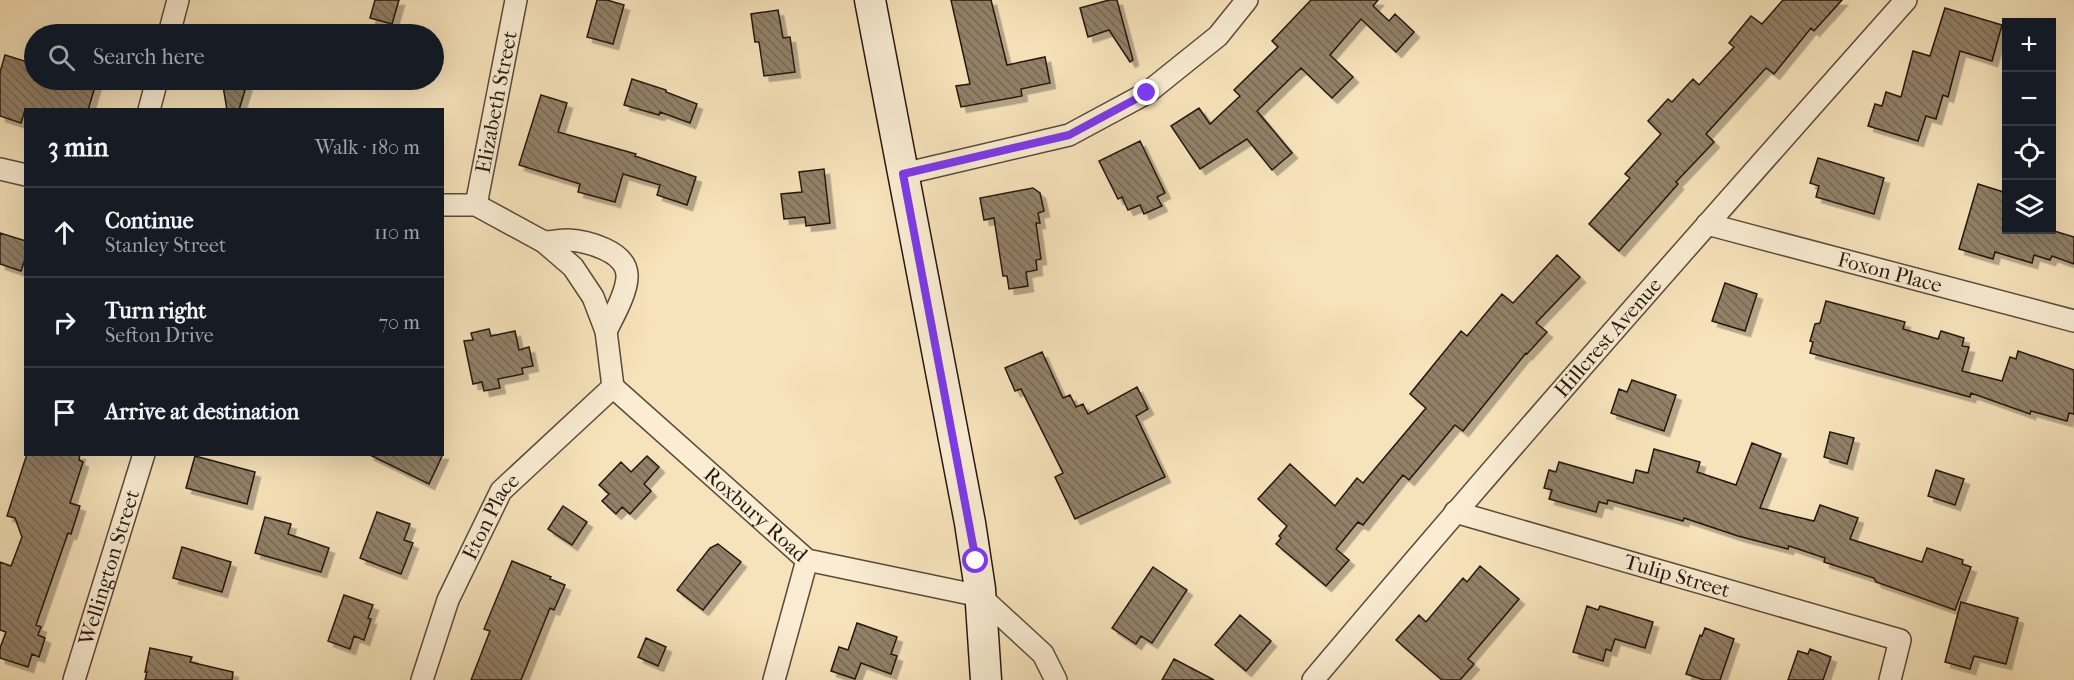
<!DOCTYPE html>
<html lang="en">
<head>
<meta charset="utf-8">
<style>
	:root { --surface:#171b24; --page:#242831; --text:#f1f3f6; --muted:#9ea1a6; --line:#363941 }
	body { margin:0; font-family:"IM FELL French Canon",serif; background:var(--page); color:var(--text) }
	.controls { position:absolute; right:18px; top:18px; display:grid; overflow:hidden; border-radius:0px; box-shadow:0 6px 24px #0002 }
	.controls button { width:54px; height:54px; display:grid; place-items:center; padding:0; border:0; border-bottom:2px solid var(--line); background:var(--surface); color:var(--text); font:30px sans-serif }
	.stop { position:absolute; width:18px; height:18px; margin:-14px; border:4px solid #7c3aed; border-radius:50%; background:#fff }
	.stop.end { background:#7c3aed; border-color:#fff; box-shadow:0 2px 6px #0008 }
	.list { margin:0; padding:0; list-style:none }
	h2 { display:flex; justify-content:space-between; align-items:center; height:78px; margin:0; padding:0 24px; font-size:26px }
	h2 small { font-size:20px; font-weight:400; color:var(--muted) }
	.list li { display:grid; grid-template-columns:39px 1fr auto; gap:18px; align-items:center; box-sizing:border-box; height:90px; padding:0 24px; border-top:2px solid var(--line) }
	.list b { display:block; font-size:22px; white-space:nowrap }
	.list p { margin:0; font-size:20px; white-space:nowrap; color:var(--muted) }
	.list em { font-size:20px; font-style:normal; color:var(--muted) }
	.icon { flex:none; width:33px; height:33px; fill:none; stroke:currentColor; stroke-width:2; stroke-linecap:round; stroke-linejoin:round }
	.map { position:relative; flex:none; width:2074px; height:680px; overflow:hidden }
	.search { position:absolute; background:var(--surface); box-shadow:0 6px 24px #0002; left:24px; top:24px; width:420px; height:66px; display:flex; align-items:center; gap:15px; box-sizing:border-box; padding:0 21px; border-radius:33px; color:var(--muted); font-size:22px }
	.panel { position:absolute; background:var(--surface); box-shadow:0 6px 24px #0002; left:24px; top:108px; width:420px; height:348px; border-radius:0px }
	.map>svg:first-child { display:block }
</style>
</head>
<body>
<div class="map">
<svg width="2074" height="680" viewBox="0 0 2074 680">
	<defs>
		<pattern id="building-back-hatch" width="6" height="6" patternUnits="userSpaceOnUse" patternTransform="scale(1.5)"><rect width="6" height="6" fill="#928168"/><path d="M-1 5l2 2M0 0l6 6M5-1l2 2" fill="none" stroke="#776954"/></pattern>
		<filter id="shadow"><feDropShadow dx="5.5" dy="5.5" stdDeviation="0" flood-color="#0004"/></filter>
	</defs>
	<rect width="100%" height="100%" fill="#f7e3bb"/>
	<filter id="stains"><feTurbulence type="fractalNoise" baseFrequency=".00333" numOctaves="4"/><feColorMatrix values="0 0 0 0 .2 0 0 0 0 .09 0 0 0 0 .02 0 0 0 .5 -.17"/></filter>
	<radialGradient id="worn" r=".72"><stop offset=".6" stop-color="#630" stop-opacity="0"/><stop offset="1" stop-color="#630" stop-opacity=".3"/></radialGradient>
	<path fill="url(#building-back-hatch)" stroke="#25170f" stroke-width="1.5" filter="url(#shadow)" d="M375,0H399L392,24L370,18Z
		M597,0H607L624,5L613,44L587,37Z
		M951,0H991L1007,65L1045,57L1050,83L1021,89L1022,96L961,107L956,86L970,84Z
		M1109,0H1117L1133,60L1130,62L1109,30L1088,37L1080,8Z
		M1311,0H1378L1373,6L1389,21L1395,14L1414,32L1396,52L1361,19L1330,55L1353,77L1332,98L1301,68L1257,111L1292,153L1272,170L1247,139L1200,169L1171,126L1199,108L1210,124L1240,96L1234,90L1278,47L1272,41Z
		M1783,0H1842L1814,31L1811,28L1774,74L1766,68L1706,134L1714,142L1676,182L1678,184L1619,251L1589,224L1630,178L1625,174L1661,134L1648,121L1668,99L1672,102L1693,79L1699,85L1734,47L1729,43L1751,16L1762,24Z
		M1945,8L2002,25L1992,61L1960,51L1948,97L1943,95L1936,119L1926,116L1918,141L1868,126L1875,104L1882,106L1886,92L1901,97L1913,51L1930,56Z
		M778,10L783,38L790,37L795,72L764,76L759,42H755L751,14Z
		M5,55L34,64V80H97L88,110H25L21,123L0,116V72Z
		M632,79L666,90V92L697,104L690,123L660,112L659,115L624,105Z
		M222,80H248L239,110H227Z
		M541,95L567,103L558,132L636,154L635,156L696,177L687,205L657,195L660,185L623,174L615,202L578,192L580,184L519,165Z
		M1140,141L1165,193L1157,197L1162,206L1144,214L1140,205L1128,210L1122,197L1118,199L1099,161Z
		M1818,158L1884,178L1874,214L1816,197L1819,186L1810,183Z
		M824,169L830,223L806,226L805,217L784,219L781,194L802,192L799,172Z
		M1978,184L2007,193V230H2051L2074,237V264L2052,256L2050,260L2034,255L2032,263L1995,252L1993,259L1959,249Z
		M1033,188L1040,193L1044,211L1038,213L1040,223H1036L1041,259L1036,260L1037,270L1026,272L1028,286L1009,289L1007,276H1003L994,218L984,220L980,198Z
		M0,233L26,241V256L21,271L0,264Z
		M1557,255L1580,277L1536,323L1547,332L1527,354L1526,353L1463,431L1455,425L1409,480L1403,475L1363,525L1358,522L1336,549L1349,560L1326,586L1276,544L1281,538L1279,536L1287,526L1258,499L1290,464L1335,506L1357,478L1363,483L1426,408L1410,394L1461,331L1467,336L1502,294L1513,303Z
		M1725,283L1757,294L1745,331L1712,321Z
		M1826,301L1905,322L1903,329L1938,339L1941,331L1964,338L1962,346L1969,347L1962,371L2002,381L2010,357L2016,359L2018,351L2074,370V414L2069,413L2067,421L2031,411L2030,414L1971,393L1970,397L1810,353L1813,342L1810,341L1815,324L1820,323Z
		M489,329L491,336L515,331L519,350L529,347L533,366L522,368L523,374L498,379L500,388L484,391L482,382L473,384L464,341L473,340L471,333Z
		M1042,352L1063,398L1070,395L1076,407L1083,404L1088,414L1137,387L1148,409L1136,416L1165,477L1075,519L1055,477L1063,473L1021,389L1015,391L1005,368Z
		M1632,380L1676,395L1664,431L1611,413L1619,389L1627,392Z
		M1830,432L1854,438L1847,464L1824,457Z
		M1752,443L1781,454L1760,508L1814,521L1820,505L1858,518L1850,539L1922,562L1927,548L1963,560L1962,564L1971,567L1955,610L1876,582L1874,578L1824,562L1825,558L1789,546L1788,549L1738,536L1684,518L1683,521L1608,500L1607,504L1599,502L1596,512L1549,499L1552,490L1544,488L1549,470L1556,472L1559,462L1633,483L1636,470L1648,473L1654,449L1700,462L1697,472L1736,485Z
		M27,454H80L79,460L83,462L70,503L80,506L71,534L68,533L36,625L41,627L38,635L45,638L39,657L32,654L28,667L0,658V648L6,632L0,630V562L11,566L22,537L15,518L7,516Z
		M368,454H443L429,484Z
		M195,456L255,472L247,504L186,488Z
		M647,456L659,467L644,484L651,491L630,514L622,507L616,514L602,501L609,494L599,485L621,462L631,472Z
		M1936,470L1964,479L1955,505L1928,496Z
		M563,506L587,522L572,545L548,529Z
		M377,512L410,524L404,540L413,543L401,574L360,558Z
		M265,517L291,524L288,534L329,548L321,572L255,553Z
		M718,544L741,562L703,610L677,590L710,548Z
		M182,547L231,562L222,592L173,578Z
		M512,561L551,577L550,579L565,585L554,610L550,608L521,680H471L490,631L484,629Z
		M1480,566L1519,599L1468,659L1474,664L1460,680H1442L1396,640L1419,615L1426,622L1463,578L1467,582Z
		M1153,567L1187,590L1152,643L1141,636L1136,644L1112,628Z
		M344,595L373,605L368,618L371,619L364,640L354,636L350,649L328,641Z
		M1961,602L2018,618L2006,664L1974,656L1970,669L1945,662Z
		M1587,606L1598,610L1600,606L1653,622L1645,648L1615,639L1611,651L1606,649L1603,661L1573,652Z
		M1240,615L1271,641L1246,671L1215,645Z
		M857,623L897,637L891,654L897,656L891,674L861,663L855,679L831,671L839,647L848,650Z
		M1705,628L1734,639L1720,680H1704L1686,674L1700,635L1702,636Z
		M646,638L666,647L658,666L638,657Z
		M150,648L192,657L190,662L233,672L232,680H145L147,672H145Z
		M1810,649L1831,657L1823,680H1788L1798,651L1808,654Z
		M1174,659L1214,680H1162Z"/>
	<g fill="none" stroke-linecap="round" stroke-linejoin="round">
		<g stroke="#5a4a3a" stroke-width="24">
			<g id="minor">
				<path d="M169,34L178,0"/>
				<path d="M149,110L157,80"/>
				<path d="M0,169L26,175"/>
				<path d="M903,174L1069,135L1147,93L1218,36L1247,0"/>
				<path id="s1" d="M442,205H476L544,242L573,267L593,297L606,331L613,387L807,560L980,596L1043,654L1056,680"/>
				<path id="s2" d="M476,205L516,0"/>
				<path id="s3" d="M1707,224L2074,321"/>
				<path d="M544,242C552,242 560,240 568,240C587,241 626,251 627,275C628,291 613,317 606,331"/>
				<path id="s4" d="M1455,512L1900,640L1890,680"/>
				<path id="s5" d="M74,680L144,454"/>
				<path id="s6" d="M422,680L448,600L501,491L613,387"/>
				<path d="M774,680L807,560"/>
				<path id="s7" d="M1313,680C1507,450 1706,225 1906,0"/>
			</g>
		</g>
		<g stroke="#25170f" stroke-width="33">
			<path id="secondary" d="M870,0L970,523L980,589L986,680"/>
		</g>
		<use href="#minor" stroke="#faedd3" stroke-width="21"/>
		<use href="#secondary" stroke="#faedd3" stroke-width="30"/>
	</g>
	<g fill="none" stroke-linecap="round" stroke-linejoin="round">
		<path stroke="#7c3aed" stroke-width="8" d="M976,561L903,174L1069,135L1147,93"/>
	</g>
	<g text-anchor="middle" stroke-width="5" stroke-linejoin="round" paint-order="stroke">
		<g font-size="21" fill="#25170f" stroke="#faedd3">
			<text dy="7" stroke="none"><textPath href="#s2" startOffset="105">Elizabeth Street</textPath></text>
			<text dy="7" stroke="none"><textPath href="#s3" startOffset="189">Foxon Place</textPath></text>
			<text dy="7" stroke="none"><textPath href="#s7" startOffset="452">Hillcrest Avenue</textPath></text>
			<text dy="7" stroke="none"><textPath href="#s1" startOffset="470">Roxbury Road</textPath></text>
			<text dy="7" stroke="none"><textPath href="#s6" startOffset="178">Eton Place</textPath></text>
			<text dy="7" stroke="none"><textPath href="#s5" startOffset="118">Wellington Street</textPath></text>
			<text dy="7" stroke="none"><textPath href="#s4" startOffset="231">Tulip Street</textPath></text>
		</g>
	</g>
	<rect width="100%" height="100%" filter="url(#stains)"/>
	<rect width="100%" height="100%" fill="url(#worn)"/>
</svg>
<div class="controls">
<button>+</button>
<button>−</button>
<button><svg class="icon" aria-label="locate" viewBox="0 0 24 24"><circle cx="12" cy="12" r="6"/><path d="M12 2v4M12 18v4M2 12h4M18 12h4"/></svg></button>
<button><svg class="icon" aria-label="layers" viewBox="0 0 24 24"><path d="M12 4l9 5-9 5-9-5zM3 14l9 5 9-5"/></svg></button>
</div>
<div class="stop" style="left:976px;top:561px"></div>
<div class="stop end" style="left:1147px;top:93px"></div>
<div class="search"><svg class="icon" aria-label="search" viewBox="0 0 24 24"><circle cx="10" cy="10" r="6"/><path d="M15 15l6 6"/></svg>Search here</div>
<section class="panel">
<h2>3 min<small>Walk · 180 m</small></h2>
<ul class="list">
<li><svg class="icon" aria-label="ahead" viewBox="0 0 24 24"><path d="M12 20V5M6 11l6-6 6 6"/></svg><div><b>Continue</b><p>Stanley Street</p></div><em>110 m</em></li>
<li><svg class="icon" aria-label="right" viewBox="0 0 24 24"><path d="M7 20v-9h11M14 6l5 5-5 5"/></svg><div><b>Turn right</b><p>Sefton Drive</p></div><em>70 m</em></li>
<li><svg class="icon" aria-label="arrive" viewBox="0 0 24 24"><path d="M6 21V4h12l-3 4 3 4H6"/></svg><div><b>Arrive at destination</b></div></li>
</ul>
</section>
</div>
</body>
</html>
